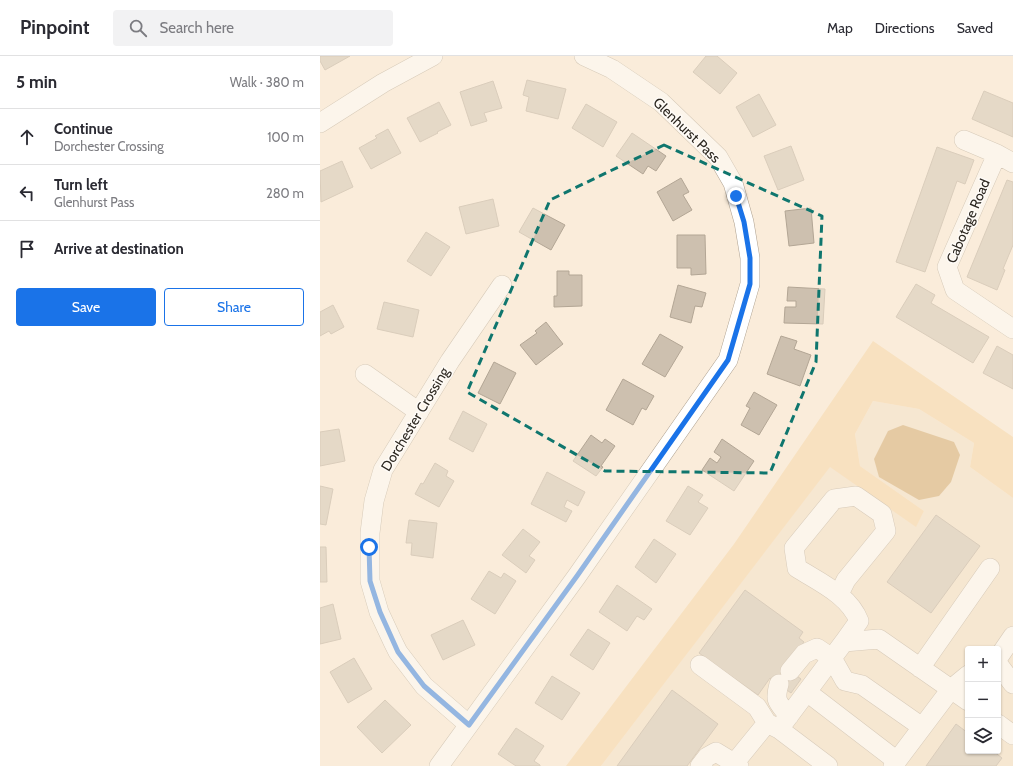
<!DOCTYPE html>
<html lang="en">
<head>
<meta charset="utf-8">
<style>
	:root { --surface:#fff; --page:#f2f2f3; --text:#2b2b33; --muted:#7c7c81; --line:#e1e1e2; --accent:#1a73e8 }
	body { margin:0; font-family:Cabin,sans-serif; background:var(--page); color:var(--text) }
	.controls { position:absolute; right:12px; bottom:12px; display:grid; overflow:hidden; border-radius:4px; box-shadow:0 1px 3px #0004 }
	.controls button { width:36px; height:36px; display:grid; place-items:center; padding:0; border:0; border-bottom:1px solid var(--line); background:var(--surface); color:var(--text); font:20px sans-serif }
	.stop { position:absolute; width:12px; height:12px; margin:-9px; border:3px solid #1a73e8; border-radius:50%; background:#fff }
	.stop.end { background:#1a73e8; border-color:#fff; box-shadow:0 1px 4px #0008 }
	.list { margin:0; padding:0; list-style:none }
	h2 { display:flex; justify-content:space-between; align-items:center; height:52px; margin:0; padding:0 16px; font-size:17px }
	h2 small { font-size:13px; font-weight:400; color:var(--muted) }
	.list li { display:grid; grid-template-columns:26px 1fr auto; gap:12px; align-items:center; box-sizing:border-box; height:56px; padding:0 16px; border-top:1px solid var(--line) }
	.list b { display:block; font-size:15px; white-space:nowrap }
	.list p { margin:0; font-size:13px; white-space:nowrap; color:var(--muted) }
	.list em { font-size:13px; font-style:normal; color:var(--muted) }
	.actions { display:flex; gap:8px; padding:12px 16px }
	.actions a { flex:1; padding:9px 0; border:1px solid var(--accent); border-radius:4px; text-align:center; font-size:14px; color:var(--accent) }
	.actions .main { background:var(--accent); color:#fff }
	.icon { flex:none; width:22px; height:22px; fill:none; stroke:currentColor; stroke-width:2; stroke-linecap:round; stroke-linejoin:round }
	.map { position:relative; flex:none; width:693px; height:710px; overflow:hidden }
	header { display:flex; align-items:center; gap:24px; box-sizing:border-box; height:56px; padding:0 20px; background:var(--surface); border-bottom:1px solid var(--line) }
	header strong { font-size:19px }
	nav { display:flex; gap:22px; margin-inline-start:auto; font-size:14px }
	.search { width:280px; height:36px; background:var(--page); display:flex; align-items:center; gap:10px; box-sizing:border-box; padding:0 14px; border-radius:4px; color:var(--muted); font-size:15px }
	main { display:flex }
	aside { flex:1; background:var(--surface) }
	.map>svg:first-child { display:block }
</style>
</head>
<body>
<header>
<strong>Pinpoint</strong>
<div class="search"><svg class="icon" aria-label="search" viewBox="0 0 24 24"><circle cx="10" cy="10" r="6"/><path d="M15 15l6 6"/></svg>Search here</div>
<nav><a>Map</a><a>Directions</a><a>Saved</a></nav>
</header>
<main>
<aside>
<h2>5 min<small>Walk · 380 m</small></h2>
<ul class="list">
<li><svg class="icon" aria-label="ahead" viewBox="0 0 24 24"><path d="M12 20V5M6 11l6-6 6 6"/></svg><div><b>Continue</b><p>Dorchester Crossing</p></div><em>100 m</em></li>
<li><svg class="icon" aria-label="left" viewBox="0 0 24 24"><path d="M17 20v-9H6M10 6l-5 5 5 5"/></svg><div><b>Turn left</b><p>Glenhurst Pass</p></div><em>280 m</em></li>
<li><svg class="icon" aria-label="arrive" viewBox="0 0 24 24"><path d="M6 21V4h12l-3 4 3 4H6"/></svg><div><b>Arrive at destination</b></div></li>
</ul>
<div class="actions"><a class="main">Save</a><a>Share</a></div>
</aside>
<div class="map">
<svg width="693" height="710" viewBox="0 0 693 710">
	<rect width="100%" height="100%" fill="#faecda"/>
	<path fill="#f1dfc6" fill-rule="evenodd" d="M553,345L599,353L654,387L650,411L693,442V710H281L510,410L596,470L604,455L540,410L535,378ZM648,593H678V695H648Z"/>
	<path fill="#f6d3a1" d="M553,285L693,381V442L650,411L654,387L599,353L553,345L535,378L540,410L604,455L596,471L510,411L281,710H246L414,488Z"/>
	<path fill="#cca161" d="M583,369L634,386L640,399L631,426L619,440L599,444L559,421L554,403L568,375Z"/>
	<path fill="#cdc0af" stroke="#b3a695" d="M0,0H30L5,14L0,5Z
		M386,0H397L417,17L400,38L373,16Z
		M207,24L246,33L238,63L206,55L209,41L203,39Z
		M173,25L182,52L164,57L167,65L151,70L140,36Z
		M664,35L693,47V81L652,63Z
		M439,38L456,69L433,81L416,51Z
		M119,46L131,69L117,76L118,77L100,86L87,62Z
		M266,48L297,66L283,91L252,72Z
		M68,73L81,97L51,113L39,92L57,82L55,80Z
		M312,77L346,100L336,115L328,110L323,118L296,100Z
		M471,90L484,124L458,134L444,100Z
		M617,91L654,104L645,128L637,125L605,216L576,206Z
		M22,105L33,131L1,146L0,115Z
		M361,122L369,136L363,139L372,154L353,165L337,136Z
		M687,124L693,126V189L683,213L685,214L677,234L647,221Z
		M173,143L179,170L146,178L139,151Z
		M213,152L245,169L231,194L199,176Z
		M491,152L494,187L469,190L465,155Z
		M106,176L130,191L111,220L87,205Z
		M357,179H385L386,218L371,219V212H357Z
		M237,215H249V219H262V250L234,251V240H237Z
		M596,228L615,239L611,247L669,281L653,307L576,261Z
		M358,229L386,237L382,251L375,250L371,267L350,261Z
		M468,231L505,233L503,268L464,267L465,251H476V245H467Z
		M64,246L99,254L93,281L57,273Z
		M13,249L24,271L11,278L9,275L0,280V256Z
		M226,266L243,288L216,309L200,289L217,277L215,275Z
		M340,278L363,291L345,321L322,308Z
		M461,280L477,285L474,293L491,299L480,330L447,318Z
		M677,290L693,299V333L663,317Z
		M174,306L196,317L180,348L158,337Z
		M303,323L334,340L326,354L322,352L313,369L286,354Z
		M434,336L457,349L439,379L421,369L430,352L426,350Z
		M143,355L167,368L153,396L129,383Z
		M19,373L25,405L0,410V376Z
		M271,379L282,387L285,383L295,390L281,410L283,411L276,420L253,405Z
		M402,383L434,405L414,435L382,414L390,402L397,407L401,401L394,396Z
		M115,407L128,415L126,420L134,425L119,451L95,438L101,427L103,428Z
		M227,416L265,436L258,450L247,444L244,451L252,455L246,466L211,448Z
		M0,430L13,433L6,469L0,468Z
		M368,430L383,439L378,446L388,452L370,479L346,465Z
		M616,459L660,490L611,557L567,526Z
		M89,464L117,467L113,502L91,499L92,487H86Z
		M203,473L220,486L209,500L215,504L206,517L182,499Z
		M334,483L356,498L336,527L315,511Z
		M0,491H6L7,526H0Z
		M169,515L181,522L184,517L196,525L175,558L151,543Z
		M297,529L332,553L324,564L317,560L307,575L279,556Z
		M425,534L483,576L479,582L484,586L466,612L481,623L471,637L450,622L438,639L398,611L395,615L390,605L379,597Z
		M13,548L21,583L0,588V552Z
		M143,564L155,589L123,604L111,579Z
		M268,573L290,587L273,614L250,599Z
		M34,602L52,633L28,647L10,616Z
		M232,620L260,637L242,664L215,647Z
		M352,634L398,668L367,710H297Z
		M65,644L91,669L62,697L37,671Z
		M636,668L648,677V695H673L682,702L676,710H606Z
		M196,672L224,690L214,705L220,709V710H196L178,698Z"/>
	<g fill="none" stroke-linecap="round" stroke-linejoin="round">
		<g stroke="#aea190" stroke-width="20">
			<path id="minor" d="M0,67L63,27L113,0
				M644,84L677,98L693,107
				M677,98L627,211L635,234L693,273
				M45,318L99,356
				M519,538L526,524L566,475L562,458L536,440L514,443L474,492L477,512C499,526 529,539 539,565L524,586
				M678,602L693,580
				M678,608L693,628
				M380,609L437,651L447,667
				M600,612L670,512
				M470,615L484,598L497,592L512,602L525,625L542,629L602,671
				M459,628C454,646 458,646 469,660
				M487,636L577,705
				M678,668L693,679
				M149,669L104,630L78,596L73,586L59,556L50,525V477L54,445L63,414L130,305L182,229
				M459,673L508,710
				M119,710L257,520L408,304L430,228V202L424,166L413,127L398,101L341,46L292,13L264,0
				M380,710L387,701L396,696L419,710
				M412,710L447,667L459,673L524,586L559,583L648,645
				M573,710L631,633L648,619"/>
		</g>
		<use href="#minor" stroke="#fff" stroke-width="19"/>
	</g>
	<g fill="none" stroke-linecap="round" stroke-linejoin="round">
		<path stroke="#1a73e8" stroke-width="5" d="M49,491L50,525L60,556L78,596L104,630L149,669L257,520L408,304L430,228V202L424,166L416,140"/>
	</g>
	<path d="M0 0H693V710H0ZM344,89L502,160L496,306L450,417L285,415L147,336L230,144Z" fill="#faecda" fill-opacity=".55" fill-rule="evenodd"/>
	<path fill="none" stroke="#0f766e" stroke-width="3" stroke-dasharray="8 5" stroke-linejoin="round" d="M344,89L502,160L496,306L450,417L285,415L147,336L230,144Z"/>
	<g text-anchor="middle" stroke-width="3" stroke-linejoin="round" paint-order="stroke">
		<g font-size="14" fill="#2c2720" stroke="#fefbf7">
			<text transform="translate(367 74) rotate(44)" y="5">Glenhurst Pass</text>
			<text transform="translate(648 165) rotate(-67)" y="5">Cabotage Road</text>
			<text transform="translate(95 363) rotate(-59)" y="5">Dorchester Crossing</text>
		</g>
	</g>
</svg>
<div class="controls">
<button>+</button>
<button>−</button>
<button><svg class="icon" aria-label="layers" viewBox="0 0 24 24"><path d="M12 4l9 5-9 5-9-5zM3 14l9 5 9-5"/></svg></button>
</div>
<div class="stop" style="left:49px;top:491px"></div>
<div class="stop end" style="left:416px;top:140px"></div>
</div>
</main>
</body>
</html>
